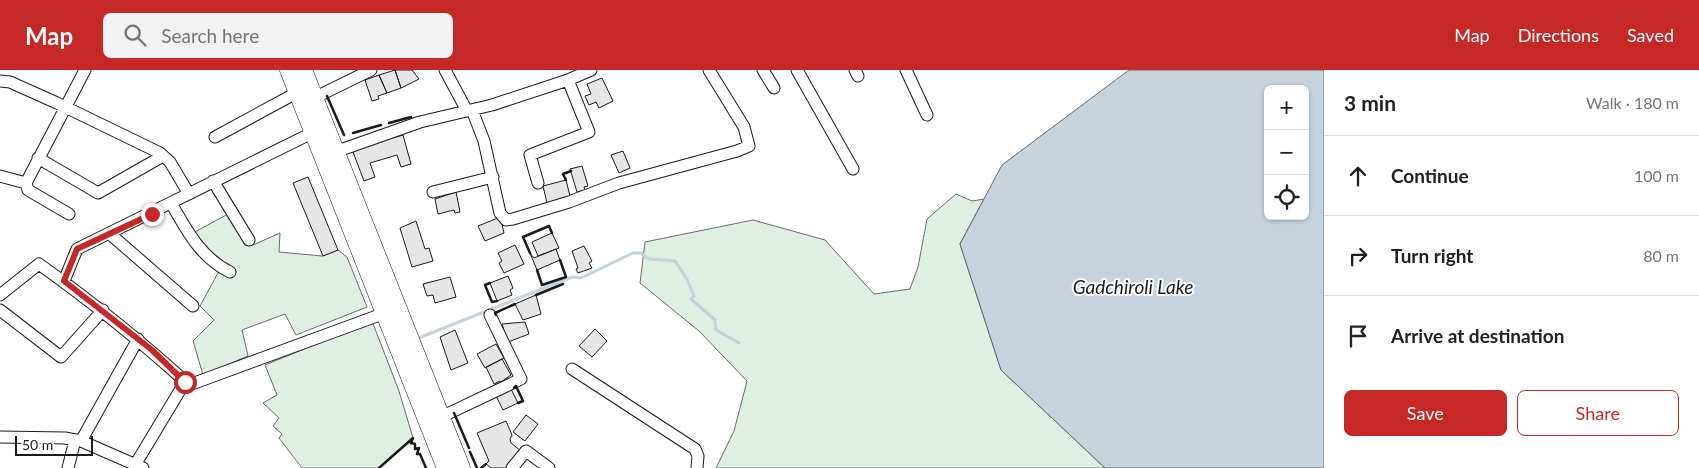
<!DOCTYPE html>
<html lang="en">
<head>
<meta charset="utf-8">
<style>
	:root { --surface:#fff; --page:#f2f2f2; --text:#202124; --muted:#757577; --line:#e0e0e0; --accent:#c62828 }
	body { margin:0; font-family:Lato,sans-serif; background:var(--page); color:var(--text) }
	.controls { position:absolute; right:15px; top:15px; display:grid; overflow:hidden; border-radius:8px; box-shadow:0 1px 4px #0004 }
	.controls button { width:45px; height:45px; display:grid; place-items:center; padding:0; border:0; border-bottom:1px solid var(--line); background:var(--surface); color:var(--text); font:25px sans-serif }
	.scale { position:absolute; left:15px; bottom:12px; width:78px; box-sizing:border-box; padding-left:5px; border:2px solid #1a1a1a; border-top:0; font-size:14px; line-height:18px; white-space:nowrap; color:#1a1a1a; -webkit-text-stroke:4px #fff; paint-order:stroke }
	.stop { position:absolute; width:15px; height:15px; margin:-11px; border:4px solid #c62828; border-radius:50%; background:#fff }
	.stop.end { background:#c62828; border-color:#fff; box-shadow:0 1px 5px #0008 }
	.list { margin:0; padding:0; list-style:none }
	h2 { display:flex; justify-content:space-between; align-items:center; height:65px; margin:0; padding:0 20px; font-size:21px }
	h2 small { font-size:16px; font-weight:400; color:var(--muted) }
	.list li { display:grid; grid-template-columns:32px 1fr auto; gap:15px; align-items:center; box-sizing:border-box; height:80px; padding:0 20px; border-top:1px solid var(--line) }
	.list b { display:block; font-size:19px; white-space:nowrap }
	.list em { font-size:16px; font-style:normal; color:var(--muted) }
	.actions { display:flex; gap:10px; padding:15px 20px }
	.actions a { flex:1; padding:11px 0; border:1px solid var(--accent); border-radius:8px; text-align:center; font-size:18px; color:var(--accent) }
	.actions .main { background:var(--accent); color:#fff }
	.icon { flex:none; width:28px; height:28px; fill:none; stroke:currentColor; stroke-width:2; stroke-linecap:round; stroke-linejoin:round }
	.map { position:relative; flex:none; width:1324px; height:398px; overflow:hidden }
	header { display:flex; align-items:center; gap:30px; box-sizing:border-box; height:70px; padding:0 25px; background:var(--accent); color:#fff }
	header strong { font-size:24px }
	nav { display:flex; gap:28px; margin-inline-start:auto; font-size:18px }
	.search { width:350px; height:45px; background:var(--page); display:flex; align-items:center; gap:12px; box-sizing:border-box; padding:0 18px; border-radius:8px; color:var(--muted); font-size:19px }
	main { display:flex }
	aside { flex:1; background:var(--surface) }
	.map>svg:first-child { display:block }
</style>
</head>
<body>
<header>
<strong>Map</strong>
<div class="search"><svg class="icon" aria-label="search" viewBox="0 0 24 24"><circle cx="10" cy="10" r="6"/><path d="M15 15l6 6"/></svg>Search here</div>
<nav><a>Map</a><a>Directions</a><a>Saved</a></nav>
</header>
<main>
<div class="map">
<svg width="1324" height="398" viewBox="0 0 1324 398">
	<rect width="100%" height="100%" fill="#fff"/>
	<path fill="#e0efe3" stroke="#6a6a6a" d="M956,124L972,131L984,129L960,174L1001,300L1105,398H716L734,361L747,311L699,261L640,213L645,172L753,150L825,170L874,224L910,219L918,197L927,149Z
		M228,144L243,169L253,175L280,163L279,182L322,186L338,180L347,187L367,237L296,265L285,244L242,260L248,286L203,305L193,271L214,250L200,236L219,201L212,187L193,163Z
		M372,251L399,321L413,368L379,398H302L279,368L282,364L273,356L279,348L263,333L277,325L265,295Z"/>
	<path fill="#c6d2dc" stroke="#6a6a6a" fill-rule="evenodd" d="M1129,0H1324V398H1105L1001,300L960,174L1002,95ZM1268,19H1305V146H1268Z"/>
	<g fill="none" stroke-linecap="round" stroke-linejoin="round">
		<path stroke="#c6d2dc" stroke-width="3" d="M416,269L572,207L581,208L633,183H641L649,189L675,191L687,209L694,226L691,229L715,250L716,260L739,273"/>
	</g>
	<path fill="#e6e6e6" stroke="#1a1a1a" d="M395,0H412L419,9L401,18Z
		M395,0L401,18L387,23L379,5Z
		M379,5L387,23L378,26L379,29L372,31L365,10Z
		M602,8L613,31L599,38L596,32L589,35L585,26L591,24L587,14Z
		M403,65L411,94L401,97L397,85L370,93L375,107L364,111L353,82L357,78Z
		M623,81L630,98L619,103L611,85Z
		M582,96L588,116L584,117L585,120L577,122L570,99Z
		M308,107L338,180L323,186L293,113Z
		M566,110L570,126L547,133L543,116Z
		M456,122L460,142L455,143L454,140L438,144L435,129Z
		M498,148L501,150L504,163L485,171L478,156Z
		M416,151L425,179L429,178L433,191L412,197L400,158Z
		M552,163L559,178L538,186L532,172Z
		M515,175L524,194L504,203L499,193L502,191L498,183Z
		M584,176L592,191L589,193L592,198L578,203L576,199L578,198L572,181Z
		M556,179L560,190L537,200L530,183L534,188Z
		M508,206L513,218L510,220L512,225L497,231L490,213Z
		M450,207L456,227L435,233L433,225L427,226L423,214Z
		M536,225L541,244L523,250L515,234Z
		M525,252L529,264L508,272L502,254Z
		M595,259L607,271L592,287L579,276Z
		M455,260L468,293L451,300L440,267Z
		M496,274L504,288L485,298L477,284Z
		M502,289L511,305L501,312L500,311L494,314L486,297Z
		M511,319L518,333L503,340L496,326Z
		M526,345L538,354L525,371L513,362Z
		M506,351L512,365L510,369L511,373L521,381L507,398H491L486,394L489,391L477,363Z"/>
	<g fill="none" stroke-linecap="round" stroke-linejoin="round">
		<g stroke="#1a1a1a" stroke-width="13">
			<path id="minor" d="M445,0L467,41
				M763,0L774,18
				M797,0L853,99
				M855,0L858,6
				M906,0L927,45
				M0,11L10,12L57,33L160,83L170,92L189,124
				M314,28L371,0
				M472,40L484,71L500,143L506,150L513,149L569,132L619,113L737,81L749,76L744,57L709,0
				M215,67L298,22
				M335,82L420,52L492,35L568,10L591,0
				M38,88L98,123L163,86
				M0,106L26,113
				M213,111L249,170
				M538,113L530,85L589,62L568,10
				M433,122L493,107
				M171,133C187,161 201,188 230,202
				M69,144L28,120L26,113L85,0
				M110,164L193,236
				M64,211L77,179L314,62
				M0,225L39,194C92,232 141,271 189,315L385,243
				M0,240L61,287L103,240
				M572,299L695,379L698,386L697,398
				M441,347L521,309L490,245
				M0,367L65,368L81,371L143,398
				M81,371L138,269
				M135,395L185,312
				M68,398L75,370
				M512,398L526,381L549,398"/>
		</g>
		<g stroke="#1a1a1a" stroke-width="19">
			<path id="highway" d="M289,0L446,398
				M303,0L461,398"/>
		</g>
		<use href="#minor" stroke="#fff" stroke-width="11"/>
		<use href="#highway" stroke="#fff" stroke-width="18"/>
		<path stroke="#1a1a1a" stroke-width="2.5" d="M327,26L344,65
			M389,53L411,47
			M353,63L381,55
			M566,110L563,104L571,101
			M530,183L523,167L549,156L552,163
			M537,200L542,215L566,207L560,190
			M490,213L485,215L492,232L497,231
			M536,225L563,214
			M496,245L495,243L515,234
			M514,318L516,316L523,331L518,333
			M454,343L469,378
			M470,382L477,398
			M379,398L413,368L411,373L415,374V379L419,378L417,384H420L426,398
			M481,398L486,394"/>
	</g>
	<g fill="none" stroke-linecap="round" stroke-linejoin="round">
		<path stroke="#c62828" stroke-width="6" d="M152,144L77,179L64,211L152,280L185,312"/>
	</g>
	<g text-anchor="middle" stroke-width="4" stroke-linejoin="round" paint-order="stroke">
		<g font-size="19" font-style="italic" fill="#1a1a1a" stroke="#fff">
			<text x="1133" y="224">Gadchiroli Lake</text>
		</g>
	</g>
</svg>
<div class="controls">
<button>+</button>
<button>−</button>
<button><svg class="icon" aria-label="locate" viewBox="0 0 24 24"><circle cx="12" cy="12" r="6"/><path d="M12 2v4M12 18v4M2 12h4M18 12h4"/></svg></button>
</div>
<div class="scale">50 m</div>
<div class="stop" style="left:185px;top:312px"></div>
<div class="stop end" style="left:152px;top:144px"></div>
</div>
<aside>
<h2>3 min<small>Walk · 180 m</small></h2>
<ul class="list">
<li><svg class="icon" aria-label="ahead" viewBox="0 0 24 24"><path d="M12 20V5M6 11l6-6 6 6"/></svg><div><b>Continue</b></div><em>100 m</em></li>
<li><svg class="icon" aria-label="right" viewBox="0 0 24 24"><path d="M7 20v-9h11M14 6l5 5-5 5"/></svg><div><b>Turn right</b></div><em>80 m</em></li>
<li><svg class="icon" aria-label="arrive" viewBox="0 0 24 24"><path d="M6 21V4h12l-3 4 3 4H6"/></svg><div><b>Arrive at destination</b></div></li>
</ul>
<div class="actions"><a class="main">Save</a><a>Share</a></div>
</aside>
</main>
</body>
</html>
